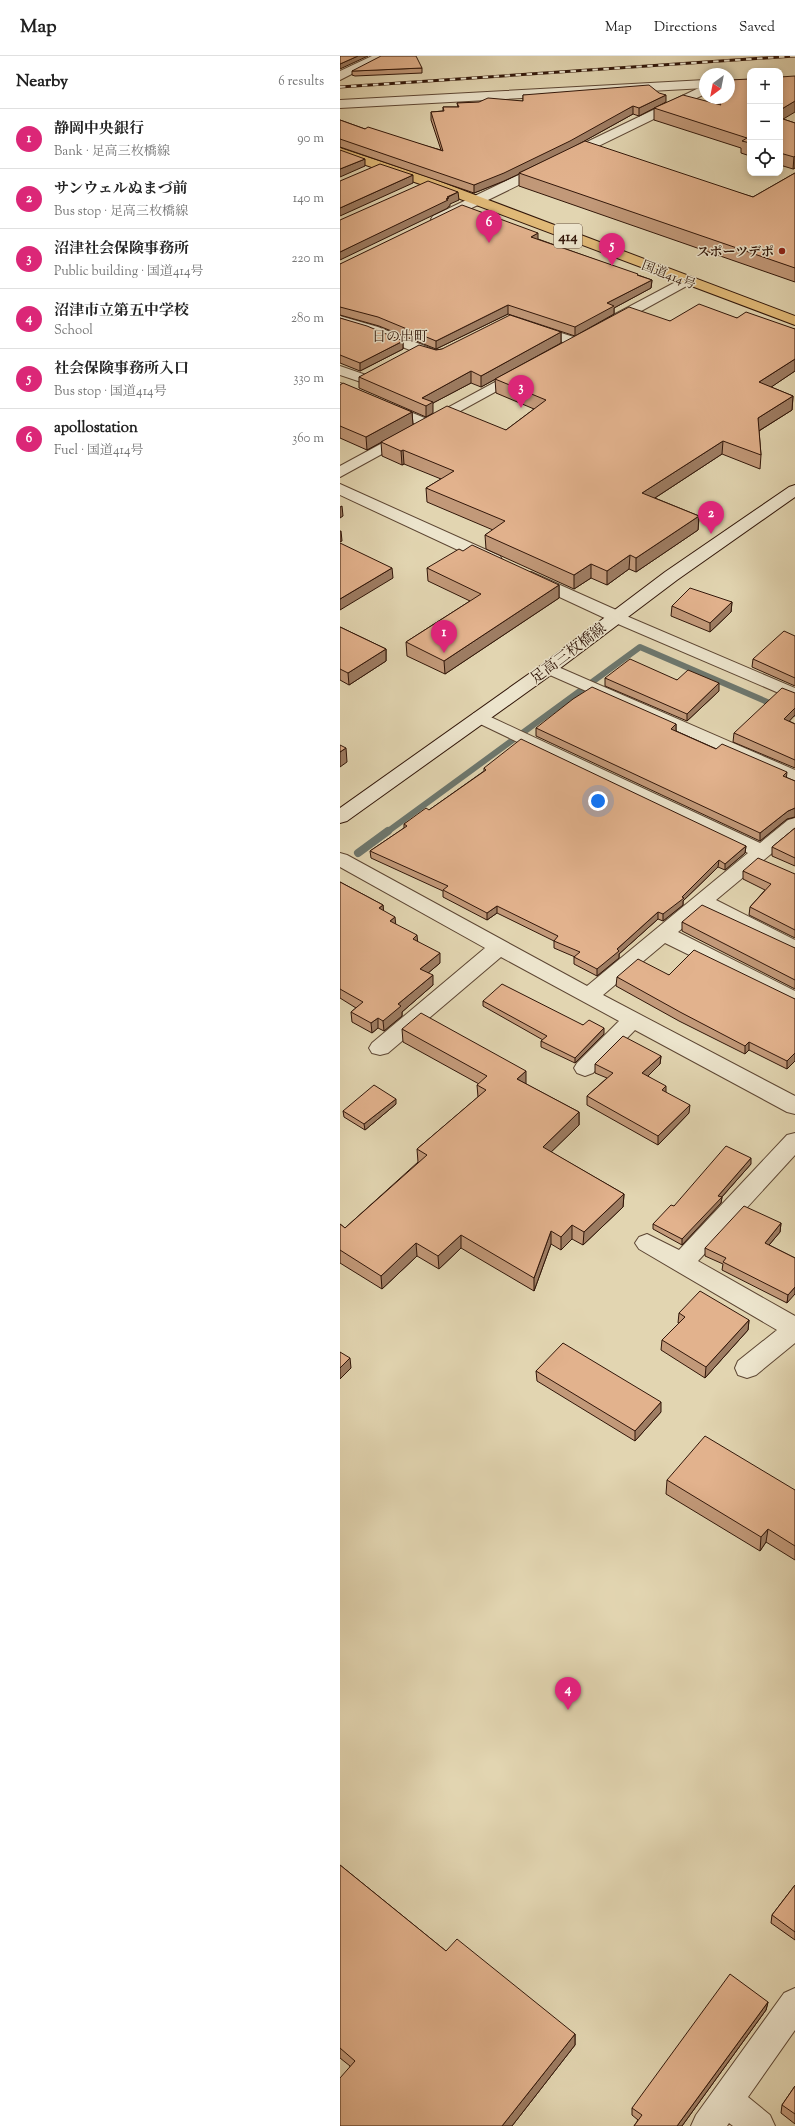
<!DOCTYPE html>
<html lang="en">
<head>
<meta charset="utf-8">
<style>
	:root { --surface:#fff; --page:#f6f6f6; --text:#222; --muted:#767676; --line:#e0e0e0; --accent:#db2777 }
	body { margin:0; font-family:"Sorts Mill Goudy","Noto Serif JP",serif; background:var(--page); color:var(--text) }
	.controls { position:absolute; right:12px; top:12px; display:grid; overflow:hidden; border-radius:8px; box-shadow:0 2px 6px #0003 }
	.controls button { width:36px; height:36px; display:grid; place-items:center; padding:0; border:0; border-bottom:1px solid var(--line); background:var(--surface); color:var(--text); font:20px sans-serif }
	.compass { position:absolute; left:359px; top:12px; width:36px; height:36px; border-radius:50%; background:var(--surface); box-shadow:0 2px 6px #0003; rotate:212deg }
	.you { position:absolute; left:258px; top:745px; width:14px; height:14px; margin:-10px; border:3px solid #fff; border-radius:50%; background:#1a73e8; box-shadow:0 0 0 6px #1a73e833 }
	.badge { display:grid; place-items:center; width:26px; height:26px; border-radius:50%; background:var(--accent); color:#fff; font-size:13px; font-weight:700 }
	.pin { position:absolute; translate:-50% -33px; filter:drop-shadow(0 1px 2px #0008) }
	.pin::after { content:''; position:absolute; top:21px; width:14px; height:12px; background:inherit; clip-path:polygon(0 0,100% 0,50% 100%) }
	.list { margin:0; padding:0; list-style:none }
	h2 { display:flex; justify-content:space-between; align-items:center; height:52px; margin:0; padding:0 16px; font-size:17px }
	h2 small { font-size:13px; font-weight:400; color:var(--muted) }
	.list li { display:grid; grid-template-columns:26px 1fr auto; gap:12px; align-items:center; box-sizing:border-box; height:60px; padding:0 16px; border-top:1px solid var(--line) }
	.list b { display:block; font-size:15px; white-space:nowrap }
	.list p { margin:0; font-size:13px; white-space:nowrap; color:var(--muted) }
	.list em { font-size:13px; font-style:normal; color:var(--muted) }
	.icon { flex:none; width:22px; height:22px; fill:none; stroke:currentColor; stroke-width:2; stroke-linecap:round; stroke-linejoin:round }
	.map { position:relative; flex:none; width:455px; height:2070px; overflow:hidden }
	header { display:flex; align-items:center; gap:24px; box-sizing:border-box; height:56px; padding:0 20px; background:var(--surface); border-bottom:1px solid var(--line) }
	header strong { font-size:19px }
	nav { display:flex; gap:22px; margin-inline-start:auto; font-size:14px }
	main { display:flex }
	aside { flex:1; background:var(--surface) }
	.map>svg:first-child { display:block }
</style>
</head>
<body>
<header>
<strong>Map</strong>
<nav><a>Map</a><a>Directions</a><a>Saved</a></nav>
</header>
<main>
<aside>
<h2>Nearby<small>6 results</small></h2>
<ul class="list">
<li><span class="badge">1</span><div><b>静岡中央銀行</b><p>Bank · 足高三枚橋線</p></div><em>90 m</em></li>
<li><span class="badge">2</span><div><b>サンウェルぬまづ前</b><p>Bus stop · 足高三枚橋線</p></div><em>140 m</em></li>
<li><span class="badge">3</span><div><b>沼津社会保険事務所</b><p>Public building · 国道414号</p></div><em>220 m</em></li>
<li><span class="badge">4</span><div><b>沼津市立第五中学校</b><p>School</p></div><em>280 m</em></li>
<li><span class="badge">5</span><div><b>社会保険事務所入口</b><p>Bus stop · 国道414号</p></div><em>330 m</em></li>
<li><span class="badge">6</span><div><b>apollostation</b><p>Fuel · 国道414号</p></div><em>360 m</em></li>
</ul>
</aside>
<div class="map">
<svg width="455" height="2070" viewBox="0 0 455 2070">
	<rect width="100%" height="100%" fill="#e2d5b1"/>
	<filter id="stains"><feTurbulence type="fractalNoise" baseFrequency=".005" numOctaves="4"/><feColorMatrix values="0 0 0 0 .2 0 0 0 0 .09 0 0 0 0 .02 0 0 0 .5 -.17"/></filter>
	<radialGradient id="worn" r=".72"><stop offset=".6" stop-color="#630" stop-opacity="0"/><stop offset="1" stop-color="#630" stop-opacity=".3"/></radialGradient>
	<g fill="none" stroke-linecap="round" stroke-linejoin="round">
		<path stroke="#6d776e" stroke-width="6" d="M47,776L300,591L455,658"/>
		<path stroke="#6d776e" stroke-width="8" d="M18,797L48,775"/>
		<g stroke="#5d4633" stroke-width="2">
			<path id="minor" d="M32,0H47L0,24V15Z
				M365,24V32L0,52V44Z
				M0,260L38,271L97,295H107L109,298L102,303H92L28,277L0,269Z
				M193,268L240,283L242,286L240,289L235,290L188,275L186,272L188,269Z
				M0,310L26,319L28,322L26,325L21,326L0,319Z
				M0,327L92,365L95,368L92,371H82L0,336Z
				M0,428L160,500L162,504L160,508H148L0,439Z
				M191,516L283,557L286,561L283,565L277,566L271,565L185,525L183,521L185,517Z
				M209,607L455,714V727L203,616L200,612L203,608Z
				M140,656L420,787L448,764L455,762V778L376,844L455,884V900L364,854L338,876L455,935V951L325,887L263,939L455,1040V1058L447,1056L295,974L253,1017L245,1020L237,1017L234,1012L237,1007L279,965L161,901L48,997L40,999L32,997L29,992L32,987L145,892L0,811V797L7,799L247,930L408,797L134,665L131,661L134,657Z
				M455,1077V1099L358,1205L455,1260V1287L416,1319L407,1322L398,1319L395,1312L398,1305L437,1274L299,1193L295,1187L299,1181L307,1178L339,1194L447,1079Z
				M455,1932V1974L408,2041L430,2059L435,2070H393L389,2067L387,2070H351L356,2059L444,1937Z"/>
		</g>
		<g stroke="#5d4633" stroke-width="2">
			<path id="tertiary" d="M365,29V38L103,166H93L91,163L93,160Z
				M347,220L354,224L352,227L274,270H264L262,267L264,264Z
				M181,312L186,313L188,316L186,319L0,421V410Z
				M277,556L455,632V644L271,565L268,561L271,557Z"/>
		</g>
		<g stroke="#311609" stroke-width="2">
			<path id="secondary" d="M455,429V441L337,524L215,616L7,765L0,767V752L203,608L325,516L449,431Z"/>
		</g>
		<g stroke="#311609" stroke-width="2">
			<path id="trunk" d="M0,92L93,123L455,260V269L83,129L0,100Z"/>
		</g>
		<use href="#minor" fill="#ece4cc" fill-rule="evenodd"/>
		<use href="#tertiary" fill="#ece4cc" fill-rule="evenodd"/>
		<use href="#secondary" fill="#ece4cc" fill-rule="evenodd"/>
		<use href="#trunk" fill="#e1ba78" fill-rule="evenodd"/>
		<g stroke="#311609" stroke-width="3">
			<path id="rail" d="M0,31L455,0"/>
		</g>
		<use href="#rail" stroke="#ece4cc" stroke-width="2" stroke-dasharray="5.5" stroke-linecap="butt"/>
	</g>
	<path fill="#c29979" stroke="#311609" d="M82,12V17L15,20L12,19V15Z
		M440,21L443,63L455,67V112L453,113L440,109Z
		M410,23V100L401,97V92L314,64V52L372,46L370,42H389Z
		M183,39L326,46L299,60L293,58L237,89L413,141L455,117V226L179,130V118L164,125L134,137L0,91V64L25,73L101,94L91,64V56L103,55V51H118L117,47L183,45Z
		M198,183L312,224L311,232L274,252V258L235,280L168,258L96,293L39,270L0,259V208Z
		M0,262L63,285V293L20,315L0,307Z
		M397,262L455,273V315L431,331L453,340L452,354L419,375L421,399L420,413L382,398L315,442L359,460L358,474L296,516L289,513L267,529L251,522L234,533L146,493L145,479L153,474L87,446L86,432L101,423L64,408L62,409L42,400L41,386L166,374L194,353L156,337L155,323L330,265Z
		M221,276V287L141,331L131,327L93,347L86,361L19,332V321L96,294Z
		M0,329L72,356L73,369L27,394L0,382Z
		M87,512L219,529V542L105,618L67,600L66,586L130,545L88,525Z
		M392,546L391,556L370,576L331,560L332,550Z
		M0,571L46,593V605L9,629L0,624Z
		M455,580V630L412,611L413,603Z
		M265,622L337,624L379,635L347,665L265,630Z
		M455,637V659L449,665L455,668V712L393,686L394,677Z
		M336,668V675L376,693L455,725V761L447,763L420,785L196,680V672Z
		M144,712L406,790L405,797L385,814L378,811L343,845V849L323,865L318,863L279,898V902L257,920L234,908V901H235L214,892V885L157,857L147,864L103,841V835L31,802L30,795L64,772V768L89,754L144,715Z
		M455,772V810L432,800V791Z
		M403,815L455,818V882L409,859L410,851L425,834L403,823Z
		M0,826L43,849V855L55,868L77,885L100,907L88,917L93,929L62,956V960L44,975L38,972L32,977L12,966L11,956L16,952L0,942Z
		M342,866L455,892V933L342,875Z
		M329,919L455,943V1005L447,1013L409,994L405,998L339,965L276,930L277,921Z
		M143,945L243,969L264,978L235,1007L201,991V985L203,984L143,950Z
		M62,973L186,1028L239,1056V1069L211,1096L284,1138L283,1151L243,1189L232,1183L221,1194L211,1188L194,1235L121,1192L99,1213L77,1200L42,1233L0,1207V1168L5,1172L78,1106L77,1093L138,1041L137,1029L139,1028L63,986Z
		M321,1000L320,1008L308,1020L349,1057L318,1089L247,1049V1040L267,1022L255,1017V1008Z
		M56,1048L25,1074L4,1061L3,1055Z
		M411,1108L382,1141L381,1147L342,1189L313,1173V1168L334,1150Z
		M441,1167L440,1176L429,1189L455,1202L447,1247L382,1214L383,1208L365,1200V1192Z
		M339,1257L409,1264L408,1274L365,1322L321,1294L322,1284L339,1267H338Z
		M196,1315L321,1356L295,1385L197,1325Z
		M327,1424L455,1434V1504L426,1486L420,1495L326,1438Z
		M0,1809L106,1895L235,1978V1989L172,2070H0L10,2010L0,2002Z
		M455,1829V1884L431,1867L432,1859Z
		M428,1946L426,1954L342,2070H294L298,2064L292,2059V2052Z
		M455,2030V2068L441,2057L442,2049Z"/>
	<path fill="#9e7d63" stroke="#311609" d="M18,0H28L0,13V8Z
		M326,39V46L299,60V52Z
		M455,45V56L440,65V54Z
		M293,50V58L230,93L179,117V118L164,125L134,137V129Z
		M455,100V112L453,113L454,101Z
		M25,103V110L0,121V113Z
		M73,119V127L0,160V152Z
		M118,136L119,144L110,148V150L108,151V152L0,204V196Z
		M198,177V185L191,181Z
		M312,224L311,232L274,252V258L235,280V271L267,247Z
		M168,249V258L96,293V285Z
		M221,276V287L141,331V320Z
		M63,285V293L20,315V307Z
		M455,303V315L418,340L419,326Z
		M131,315V327L93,347V357L86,361V350L82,342Z
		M453,340L452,354L417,376L418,362Z
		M72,356L73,369L27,394L26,381Z
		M383,385L382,398L301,451L302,437Z
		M63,394L64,408L62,409L61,395Z
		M2,450L3,460L0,462V451Z
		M359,460L358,474L296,516V502Z
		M0,475H1L2,485L0,486Z
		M290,499L289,513L267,529V515Z
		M251,508V522L234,533V519Z
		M52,512L53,522L0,554V543Z
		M219,529V542L105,618L104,605Z
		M392,546L391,556L370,576V567Z
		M46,593V605L9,629L8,617Z
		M379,627V635L347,665V658Z
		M455,652V659L444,671V663Z
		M336,668V676L331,673Z
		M6,692L7,706L0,711V696Z
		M447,716L446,725L443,720Z
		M455,752V761L447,763L420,785V777L448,755Z
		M406,790L405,797L385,814V808Z
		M379,804L378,811L343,845V849L323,865V858Z
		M43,849L44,859L39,852Z
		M157,850V857L147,864V857Z
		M318,856V863L279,898V902L257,920V913L277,893Z
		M55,861L56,871L50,865Z
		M77,879L78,889L73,883Z
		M100,897V907L81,923L80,913Z
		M93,919V929L62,956V960L44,975L43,965L58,948Z
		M38,962V972L32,977L31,967Z
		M264,972V978L235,1007V1002Z
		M409,986V994L405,998V990Z
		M455,997V1005L447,1013V1005Z
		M321,1000L320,1008L302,1026V1017Z
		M186,1015V1028L177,1023Z
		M326,1030V1038L322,1034Z
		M56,1043V1048L25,1074L24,1068Z
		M350,1049L349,1057L318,1089V1080Z
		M239,1056V1069L203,1104V1091Z
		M411,1102V1108L380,1143L382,1141L381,1147L342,1189V1183L378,1140Z
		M284,1138L283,1151L243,1189L244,1176Z
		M441,1167L440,1176L424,1195L425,1187Z
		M232,1169V1183L221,1194V1181Z
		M211,1175V1188L194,1235V1222Z
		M121,1179V1192L99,1213L98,1200Z
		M76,1187L77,1200L42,1233L41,1220Z
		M455,1231V1238L447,1247L448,1239Z
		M409,1264L408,1274L365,1322L366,1311Z
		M10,1302L11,1312L0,1323V1312Z
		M321,1346V1356L295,1385V1375Z
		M428,1473L426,1486L420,1495L421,1481Z
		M428,1946L426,1954L342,2070H337Z
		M235,1978V1989L172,2070H162Z"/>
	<path fill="#e2b28d" stroke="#311609" d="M0,0H18L0,8Z
		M41,0H76L82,12L15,15H12Z
		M455,20V45L440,54V21Z
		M410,23V87L402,85L407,82L314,52L343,39L381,49L377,42H389V24Z
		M309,29L319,37L326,39L299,52L293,50L230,85L164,117L134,129L0,83V64L25,73L28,71L103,95L91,56L104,55L103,51H119L117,47L139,46L148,42L183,45V39Z
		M440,62L455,67V100L454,101L440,97Z
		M245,85L413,141L455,117V212L179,117Z
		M0,94L25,103L0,113Z
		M40,108L73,119L0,152V125Z
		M88,125L118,136L107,141L109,142L106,143L108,144L0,196V164Z
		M122,149L198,177L191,181L298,218L297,219L312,224L267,247L274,250L235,271L168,249L96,285L38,261L0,251V208Z
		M359,248L397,262L406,256L455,273V303L419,326L453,340L418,362L421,399L383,385L302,437L359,460L296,502L290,499L267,515L251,508L234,519L145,479L165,465L86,432L114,415L63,394L61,395L41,386L107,350L166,374L206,344L155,323L289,251L330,265Z
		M170,259L221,276L141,320L131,315L82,342L93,346L86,350L19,321L79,289L96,294L102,293Z
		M0,262L27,270L63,285L20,307L0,299Z
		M3,327L72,356L26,381L0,370V329Z
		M0,487L52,512L0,543Z
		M132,489L219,529L104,605L66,586L141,538L87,512L119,493L123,495Z
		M350,532L392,546L370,567L332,550Z
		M0,571L46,593L8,617L0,613Z
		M444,575L455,580V622L413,603Z
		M290,603L337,624L348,614L379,627L347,658L265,622Z
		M252,631L336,668L331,673L376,693L382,688L447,716L443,720L455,725V752L448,755L420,777L196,672L233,643Z
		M442,632L455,637V652L444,663L455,668V704L394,677Z
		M181,683L406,790L385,808L379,804L342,841L344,842L323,858L318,856L277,893L279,895L257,913L234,901L240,896L214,885L218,880L157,850L147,857L103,834L108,830L30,795L67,770L64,768L86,752L89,754L146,714L144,712Z
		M0,689L6,692L0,696Z
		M455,772V802L432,791Z
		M418,802L455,818V874L410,851L431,828L403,815Z
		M0,826L43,849L39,852L55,861L50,865L77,879L73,883L100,897L80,913L93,919L58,948L61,950L43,965L38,962L31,967L11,956L23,946L0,933Z
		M362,849L455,892V924L342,866Z
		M354,894L455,943V997L447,1005L409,986L405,990L340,956L277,921L298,903L329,919Z
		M162,928L243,969L249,964L264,972L235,1002L201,985L207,980L143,945Z
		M81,957L186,1015L177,1023L239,1056L203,1091L284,1138L244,1176L232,1169L221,1181L211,1175L194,1222L121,1179L98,1200L76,1187L41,1220L0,1194V1168L5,1172L87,1099L77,1093L146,1034L137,1029L147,1020L62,973Z
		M283,980L321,1000L302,1017L326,1030L322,1034L350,1049L318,1080L247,1040L273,1017L255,1008Z
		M34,1029L56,1043L24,1068L3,1055Z
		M386,1090L411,1102L378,1140L382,1141L342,1183L313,1168L331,1149L334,1150Z
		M404,1150L441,1167L425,1187L455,1202V1231L448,1239L383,1206L386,1202L365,1192Z
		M360,1235L409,1264L366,1311L322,1284L345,1261L339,1257Z
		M223,1287L321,1346L295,1375L196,1315Z
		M0,1296L10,1302L0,1312Z
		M365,1380L455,1434V1490L428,1473L421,1481L327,1424Z
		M0,1809L106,1895L117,1883L235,1978L162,2070H0V2022L15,2005L0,1992Z
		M455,1829V1876L432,1859Z
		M390,1918L428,1946L337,2070H294L302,2059L292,2052Z
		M455,2030V2058L442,2049Z"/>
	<circle fill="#8f2418" stroke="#ece4cc" stroke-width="1.5" cx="442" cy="195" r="4"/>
	<g text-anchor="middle" stroke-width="3" stroke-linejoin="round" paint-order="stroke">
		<g font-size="13" font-weight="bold" fill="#311609" stroke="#ece4cc" text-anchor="end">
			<text x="434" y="200">スポーツデポ</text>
		</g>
		<g font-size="13" fill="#311609" stroke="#ece4cc">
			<text transform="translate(329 218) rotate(21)" y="5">国道414号</text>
		</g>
		<rect fill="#ece4cc" stroke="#695444" stroke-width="1" x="214" y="168" width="28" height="24" rx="3"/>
		<g font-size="14" font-weight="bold" fill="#311609">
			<text x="228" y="185">414</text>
		</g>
		<g font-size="14" fill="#311609" stroke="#ece4cc">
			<text x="60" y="285">日の出町</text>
		</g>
		<g font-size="15" fill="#311609" stroke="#ece4cc">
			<text transform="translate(228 597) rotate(-37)" y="5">足高三枚橋線</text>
		</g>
	</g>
	<rect width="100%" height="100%" filter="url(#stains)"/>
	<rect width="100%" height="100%" fill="url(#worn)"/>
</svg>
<div class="controls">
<button>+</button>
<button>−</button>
<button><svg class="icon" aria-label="locate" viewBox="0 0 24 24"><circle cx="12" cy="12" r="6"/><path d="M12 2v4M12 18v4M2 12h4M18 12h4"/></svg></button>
</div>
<svg class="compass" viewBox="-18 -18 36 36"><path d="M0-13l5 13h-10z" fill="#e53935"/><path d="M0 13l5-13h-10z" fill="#767676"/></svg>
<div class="you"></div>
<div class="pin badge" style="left:104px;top:597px">1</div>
<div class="pin badge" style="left:371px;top:478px">2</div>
<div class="pin badge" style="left:181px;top:352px">3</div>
<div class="pin badge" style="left:228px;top:1654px">4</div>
<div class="pin badge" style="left:272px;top:210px">5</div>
<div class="pin badge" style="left:149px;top:187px">6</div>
</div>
</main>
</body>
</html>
